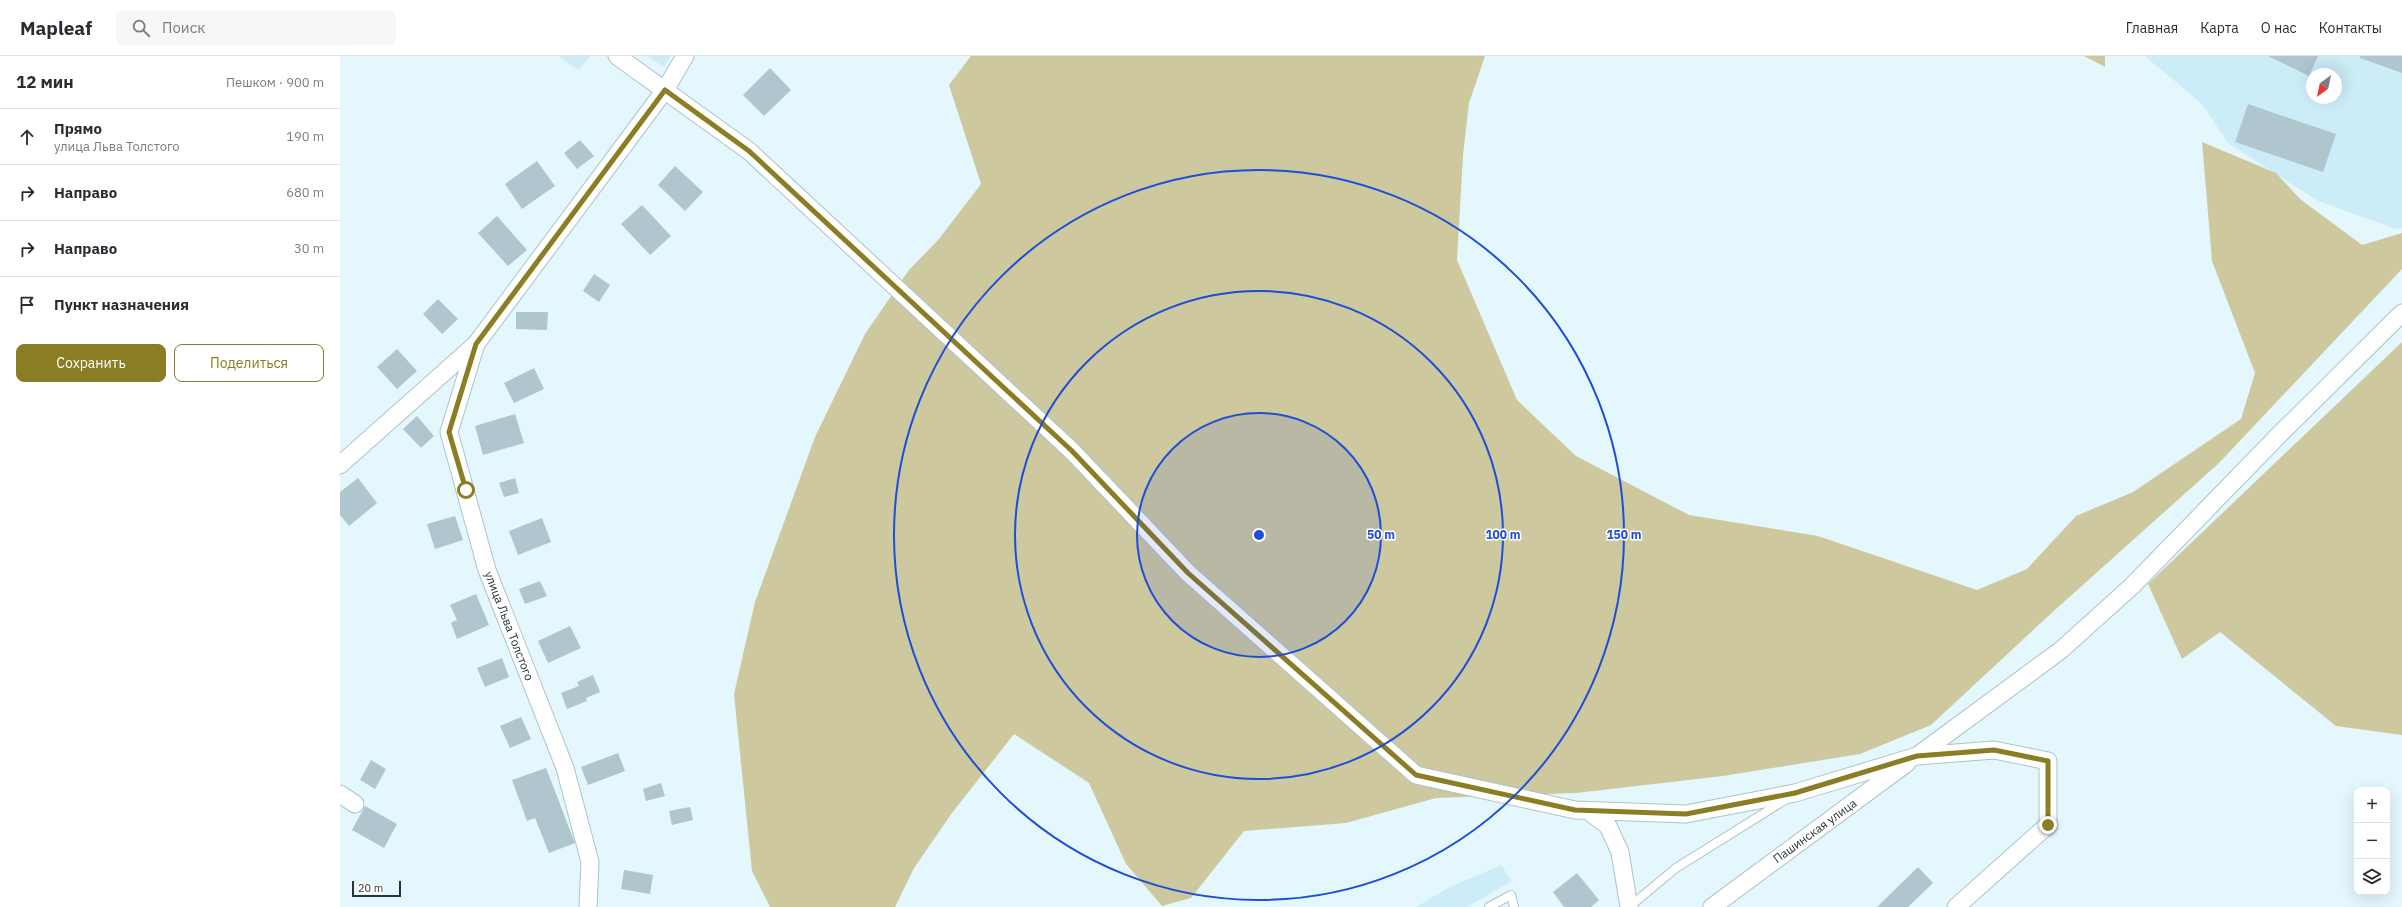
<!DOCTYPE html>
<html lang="ru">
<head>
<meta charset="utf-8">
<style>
	:root { --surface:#fff; --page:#f7f7f7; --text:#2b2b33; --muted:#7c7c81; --line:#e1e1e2; --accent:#8a7d23 }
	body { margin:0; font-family:"IBM Plex Sans",sans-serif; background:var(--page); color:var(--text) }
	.controls { position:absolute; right:12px; bottom:12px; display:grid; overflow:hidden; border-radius:8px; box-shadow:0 4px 16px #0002 }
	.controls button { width:36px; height:36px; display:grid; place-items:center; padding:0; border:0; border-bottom:1px solid var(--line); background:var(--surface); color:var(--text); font:20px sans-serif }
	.compass { position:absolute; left:1966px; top:12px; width:36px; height:36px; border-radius:50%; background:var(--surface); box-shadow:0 4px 16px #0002; rotate:213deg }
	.scale { position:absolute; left:12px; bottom:10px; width:49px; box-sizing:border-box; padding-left:4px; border:2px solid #293336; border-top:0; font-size:11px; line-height:14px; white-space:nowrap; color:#293336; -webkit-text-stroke:3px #fff; paint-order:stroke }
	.stop { position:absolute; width:12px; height:12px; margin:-9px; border:3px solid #8a7d23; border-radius:50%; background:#fff }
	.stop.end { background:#8a7d23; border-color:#fff; box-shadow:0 1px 4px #0008 }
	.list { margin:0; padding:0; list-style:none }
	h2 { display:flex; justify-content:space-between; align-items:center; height:52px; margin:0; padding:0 16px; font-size:17px }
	h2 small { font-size:13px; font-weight:400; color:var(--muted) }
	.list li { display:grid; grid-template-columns:26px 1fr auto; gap:12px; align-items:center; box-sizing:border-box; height:56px; padding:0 16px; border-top:1px solid var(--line) }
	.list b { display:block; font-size:15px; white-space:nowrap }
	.list p { margin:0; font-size:13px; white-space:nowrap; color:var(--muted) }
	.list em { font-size:13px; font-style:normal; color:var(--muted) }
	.actions { display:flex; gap:8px; padding:12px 16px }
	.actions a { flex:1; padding:9px 0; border:1px solid var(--accent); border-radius:8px; text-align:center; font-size:14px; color:var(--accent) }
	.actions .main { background:var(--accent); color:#fff }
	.icon { flex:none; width:22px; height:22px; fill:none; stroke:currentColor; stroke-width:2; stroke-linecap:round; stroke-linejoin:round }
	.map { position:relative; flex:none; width:2062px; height:851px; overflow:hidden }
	header { display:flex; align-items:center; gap:24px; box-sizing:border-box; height:56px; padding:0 20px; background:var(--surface); border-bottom:1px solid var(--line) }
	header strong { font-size:19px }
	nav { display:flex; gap:22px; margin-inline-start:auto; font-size:14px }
	.search { width:280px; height:36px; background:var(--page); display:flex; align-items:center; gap:10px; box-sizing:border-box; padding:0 14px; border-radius:8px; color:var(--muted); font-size:15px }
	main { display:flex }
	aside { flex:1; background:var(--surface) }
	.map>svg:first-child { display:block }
</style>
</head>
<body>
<header>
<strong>Mapleaf</strong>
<div class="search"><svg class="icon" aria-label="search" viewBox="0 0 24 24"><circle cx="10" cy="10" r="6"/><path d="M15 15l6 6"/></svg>Поиск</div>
<nav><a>Главная</a><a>Карта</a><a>О нас</a><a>Контакты</a></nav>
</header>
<main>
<aside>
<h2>12 мин<small>Пешком · 900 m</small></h2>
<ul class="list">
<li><svg class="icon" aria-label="ahead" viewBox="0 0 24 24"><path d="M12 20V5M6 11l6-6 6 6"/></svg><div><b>Прямо</b><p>улица Льва Толстого</p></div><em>190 m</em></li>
<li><svg class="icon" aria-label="right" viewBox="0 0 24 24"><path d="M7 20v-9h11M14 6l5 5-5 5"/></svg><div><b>Направо</b></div><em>680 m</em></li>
<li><svg class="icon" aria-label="right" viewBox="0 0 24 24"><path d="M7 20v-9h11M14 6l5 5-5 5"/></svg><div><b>Направо</b></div><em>30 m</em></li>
<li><svg class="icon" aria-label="arrive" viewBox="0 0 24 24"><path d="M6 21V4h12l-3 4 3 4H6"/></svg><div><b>Пункт назначения</b></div></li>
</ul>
<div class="actions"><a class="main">Сохранить</a><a>Поделиться</a></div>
</aside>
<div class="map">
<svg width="2062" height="851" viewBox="0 0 2062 851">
	<rect width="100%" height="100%" fill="#e4f7fd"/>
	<path fill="#ccecf8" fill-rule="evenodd" d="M218,0H250L239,14Z
		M307,0H331L324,11Z
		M1805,0H2062V172L2056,173L1978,145L1888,87L1862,48ZM1972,18H1996V42H1972Z
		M1161,809L1172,825L1127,851H1076L1108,832Z"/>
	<path fill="#cec89e" d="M631,0H1145L1129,47L1123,99L1117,204L1177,344L1236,400L1349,459L1478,480L1637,534L1687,513L1736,460L1793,436L1901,363L1915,317L1872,205L1862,86L1936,117L1960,143L2022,189L2062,177V213L1879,407L1706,562L1591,669L1520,698L1383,720L1236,737L1096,742L1006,767L904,775L851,842L822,850L786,808L749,727L674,678L612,757L574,812L555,851H430L412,815L394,638L415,546L475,381L525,278L569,214L599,183L641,128L609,29Z
		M1744,0H1765V11Z
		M2062,286V679L1996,670L1880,576L1842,603L1808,528Z"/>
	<path fill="#afc6ce" d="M1928,0H1978L1969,20Z
		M2020,0H2062V17L2020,2Z
		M430,12L451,34L424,60L403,39Z
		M1908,48L1996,78L1983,116L1895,86Z
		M240,84L254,100L237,113L224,97Z
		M197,105L215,130L182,153L165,128Z
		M335,110L363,136L345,155L318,129Z
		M302,149L331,180L310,199L281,168Z
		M157,160L187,194L168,210L138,177Z
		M254,218L270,229L259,246L243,235Z
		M98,243L118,263L102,278L83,258Z
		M176,256H208L207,274L176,273Z
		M57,293L77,315L57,333L37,311Z
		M194,312L204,333L174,347L164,327Z
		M175,358L184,387L143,399L135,370Z
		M77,360L94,380L81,392L63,373Z
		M18,422L37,447L9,470L0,459V436Z
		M175,422L179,437L164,441L159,427Z
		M115,460L123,484L95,493L87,468Z
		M202,462L211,486L178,499L169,475Z
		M200,525L207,540L185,548L179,533Z
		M136,538L149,569L117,583L111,567L117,564L110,549Z
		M230,570L241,592L208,607L198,585Z
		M162,602L169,621L145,631L137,612Z
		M253,619L260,636L246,642L247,645L227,653L221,637L239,630L237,626Z
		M181,661L191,683L170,692L160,670Z
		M278,697L285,715L248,729L241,711Z
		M31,704L46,713L35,733L20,724Z
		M206,712L235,787L209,797L195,762L187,765L172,724Z
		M321,727L325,740L306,745L303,733Z
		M25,750L57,768L44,792L12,774Z
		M350,751L353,764L332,769L329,755Z
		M1578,811L1593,827L1568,851H1537Z
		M284,814L313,819L310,838L281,833Z
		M1237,817L1259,844L1251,851H1224L1213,836Z"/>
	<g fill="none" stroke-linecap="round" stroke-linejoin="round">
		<g stroke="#acc3cb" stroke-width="10">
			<path id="lane" d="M1149,851L1171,839L1174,851
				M1289,851L1336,812L1445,744"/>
		</g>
		<g stroke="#acc3cb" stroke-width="19">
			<path id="street" d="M277,0L409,95L732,395L848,517L1076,719L1235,754L1346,758L1455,737L1577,700
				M136,288L109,376L147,514L225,712L250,806L248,851
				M0,409L136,288L325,34L345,0
				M0,738L15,748
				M1248,755L1268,770L1280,796L1289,851
				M1372,851L1567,707
				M1616,851L1708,769V705L1654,694L1577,700L1721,594L1792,530L1937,381L2062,257"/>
		</g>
		<use href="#lane" stroke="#fff" stroke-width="8"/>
		<use href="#street" stroke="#fff" stroke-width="17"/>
	</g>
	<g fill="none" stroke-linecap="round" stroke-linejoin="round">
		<path stroke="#8a7d23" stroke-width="5" d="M126,434L109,376L136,288L325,34L409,95L732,395L848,517L1076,719L1235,754L1346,758L1455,737L1577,700L1654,694L1708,705V769"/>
	</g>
	<circle cx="919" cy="479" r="122" fill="#1d4ed8" fill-opacity=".12"/>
	<g fill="none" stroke="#1d4ed8" stroke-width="2">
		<circle cx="919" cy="479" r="122"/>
		<circle cx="919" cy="479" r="244"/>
		<circle cx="919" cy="479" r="365"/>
	</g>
	<g text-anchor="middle" stroke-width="3" stroke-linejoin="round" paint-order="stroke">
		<g font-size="12" fill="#293336" stroke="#fff">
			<text transform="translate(169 570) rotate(69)" y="4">улица Льва Толстого</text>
			<text transform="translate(1475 775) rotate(-36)" y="4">Пашинская улица</text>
		</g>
	</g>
	<circle cx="919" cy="479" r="6" fill="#1d4ed8" stroke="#fff" stroke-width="2"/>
	<g font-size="12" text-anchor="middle" font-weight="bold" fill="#1d4ed8" stroke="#fff" stroke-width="3" stroke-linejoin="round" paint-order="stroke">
		<text x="1041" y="483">50 m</text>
		<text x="1163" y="483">100 m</text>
		<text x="1284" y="483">150 m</text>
	</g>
</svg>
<div class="controls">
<button>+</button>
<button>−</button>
<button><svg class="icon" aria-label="layers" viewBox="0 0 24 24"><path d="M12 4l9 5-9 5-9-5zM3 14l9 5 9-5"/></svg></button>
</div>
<svg class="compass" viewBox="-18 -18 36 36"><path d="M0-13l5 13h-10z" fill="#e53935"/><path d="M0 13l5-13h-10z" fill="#7c7c81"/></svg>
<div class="scale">20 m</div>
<div class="stop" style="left:126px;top:434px"></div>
<div class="stop end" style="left:1708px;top:769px"></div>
</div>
</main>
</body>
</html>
